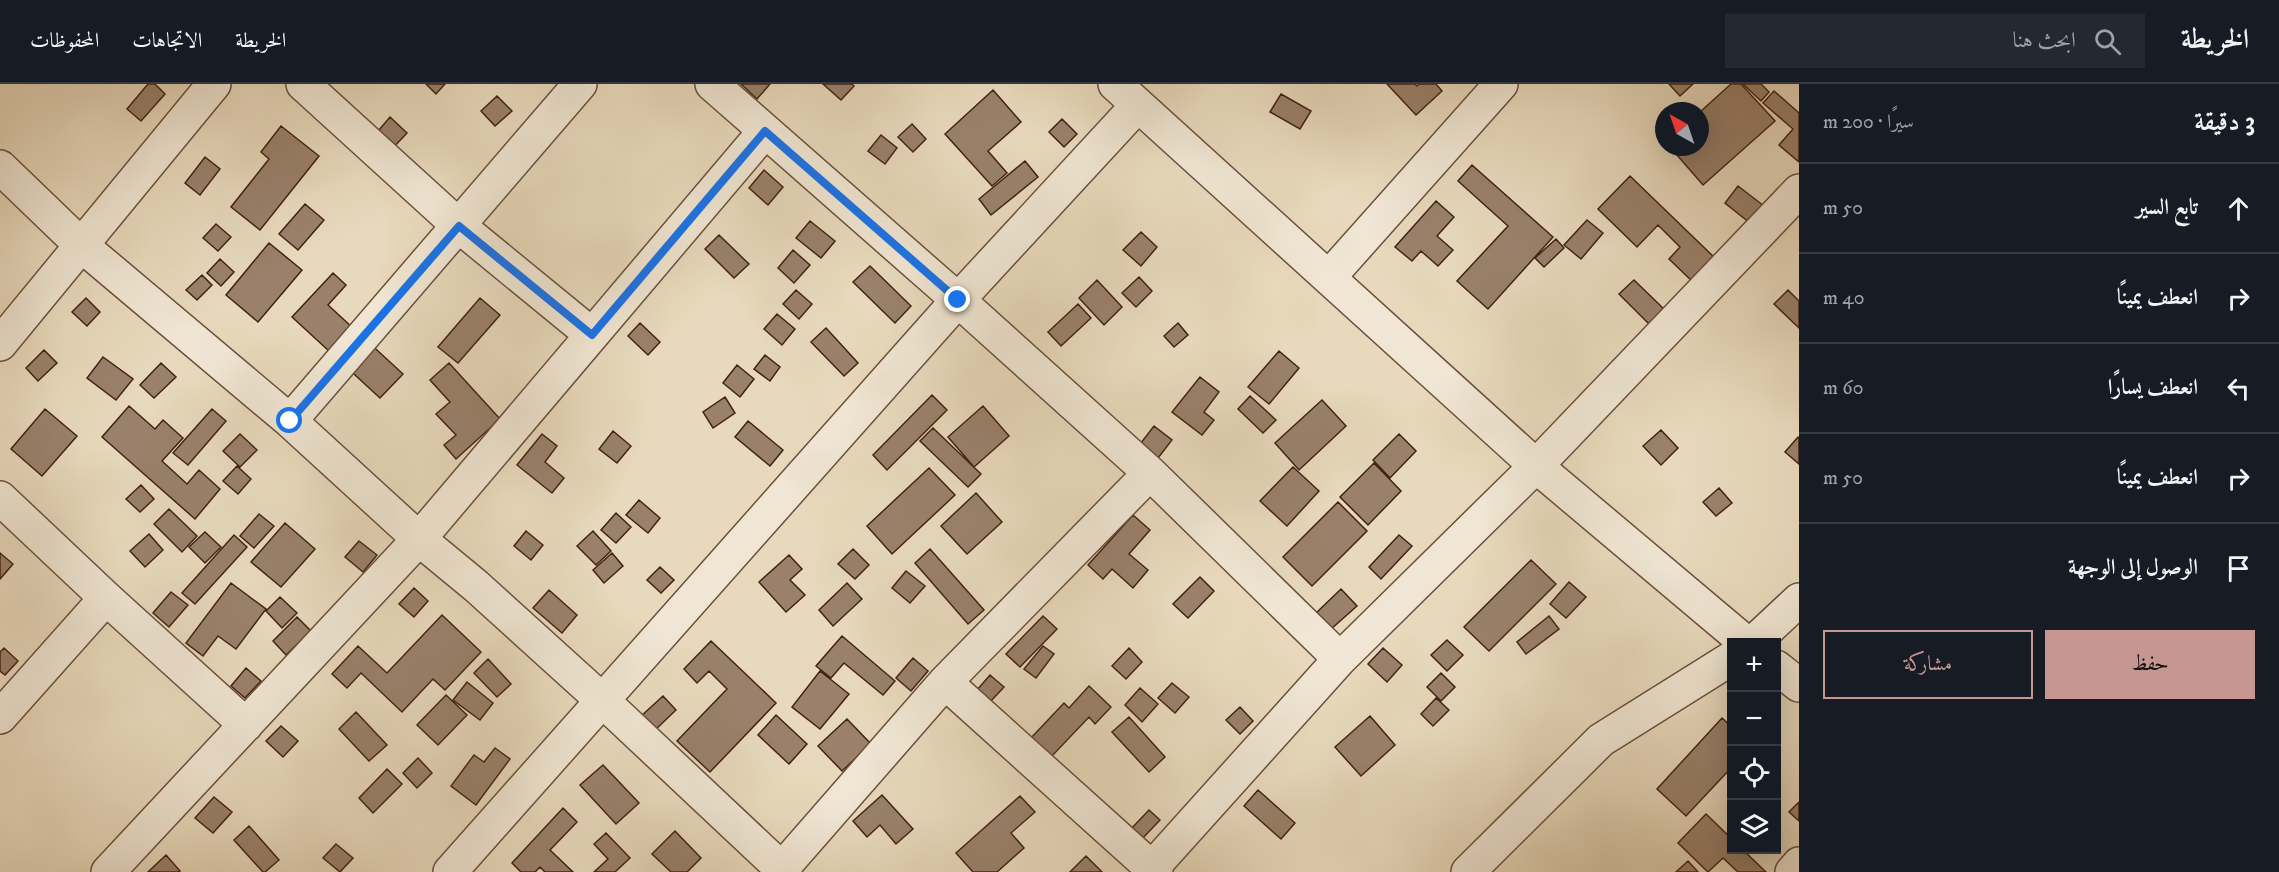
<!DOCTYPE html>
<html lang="ar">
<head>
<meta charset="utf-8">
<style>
	:root { --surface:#171b24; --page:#242831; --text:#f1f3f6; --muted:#9ea1a6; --line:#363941; --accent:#c59692 }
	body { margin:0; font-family:"IM FELL DW Pica",Amiri,serif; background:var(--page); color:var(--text); direction:rtl }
	.controls { position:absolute; right:18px; bottom:18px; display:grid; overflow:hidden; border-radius:0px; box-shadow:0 6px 24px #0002 }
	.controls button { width:54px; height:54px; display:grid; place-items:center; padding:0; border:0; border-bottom:2px solid var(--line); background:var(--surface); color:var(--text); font:30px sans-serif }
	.compass { position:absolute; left:1655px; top:18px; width:54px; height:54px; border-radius:50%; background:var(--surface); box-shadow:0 6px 24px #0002; rotate:320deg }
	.stop { position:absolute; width:18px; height:18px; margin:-14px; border:4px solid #1a73e8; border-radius:50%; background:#fff }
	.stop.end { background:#1a73e8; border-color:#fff; box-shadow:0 2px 6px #0008 }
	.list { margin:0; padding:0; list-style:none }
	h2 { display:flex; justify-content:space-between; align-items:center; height:78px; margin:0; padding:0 24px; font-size:26px }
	h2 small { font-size:20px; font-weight:400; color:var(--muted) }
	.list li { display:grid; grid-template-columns:39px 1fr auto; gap:18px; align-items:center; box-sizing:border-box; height:90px; padding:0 24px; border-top:2px solid var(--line) }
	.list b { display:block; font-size:22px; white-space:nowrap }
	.list em { font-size:20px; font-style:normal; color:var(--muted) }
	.actions { display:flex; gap:12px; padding:18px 24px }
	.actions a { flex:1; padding:14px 0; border:2px solid var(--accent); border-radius:0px; text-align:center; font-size:21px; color:var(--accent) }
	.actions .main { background:var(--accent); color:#111 }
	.icon { flex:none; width:33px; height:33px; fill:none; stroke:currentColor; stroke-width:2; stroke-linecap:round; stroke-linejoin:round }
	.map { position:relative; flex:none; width:1799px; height:788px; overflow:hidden; direction:ltr }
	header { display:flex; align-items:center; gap:36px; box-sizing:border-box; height:84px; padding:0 30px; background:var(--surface); border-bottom:2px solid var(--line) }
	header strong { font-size:28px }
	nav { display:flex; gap:33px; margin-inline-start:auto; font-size:21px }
	.search { width:420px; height:54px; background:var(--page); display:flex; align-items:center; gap:15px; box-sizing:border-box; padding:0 21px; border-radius:0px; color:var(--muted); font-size:22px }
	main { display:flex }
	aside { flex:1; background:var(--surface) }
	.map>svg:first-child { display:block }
</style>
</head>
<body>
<header>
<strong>الخريطة</strong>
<div class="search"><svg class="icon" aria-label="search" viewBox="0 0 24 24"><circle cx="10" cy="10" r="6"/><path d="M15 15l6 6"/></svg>ابحث هنا</div>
<nav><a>الخريطة</a><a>الاتجاهات</a><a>المحفوظات</a></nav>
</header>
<main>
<aside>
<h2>3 دقيقة<small>سيرًا · 200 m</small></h2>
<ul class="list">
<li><svg class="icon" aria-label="ahead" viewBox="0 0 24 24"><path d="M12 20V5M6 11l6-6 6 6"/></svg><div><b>تابع السير</b></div><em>50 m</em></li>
<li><svg class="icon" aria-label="right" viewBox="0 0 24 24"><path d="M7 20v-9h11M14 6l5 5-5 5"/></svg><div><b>انعطف يمينًا</b></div><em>40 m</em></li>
<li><svg class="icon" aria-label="left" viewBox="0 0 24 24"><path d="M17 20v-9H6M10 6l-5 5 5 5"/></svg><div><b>انعطف يسارًا</b></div><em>60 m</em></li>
<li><svg class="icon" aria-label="right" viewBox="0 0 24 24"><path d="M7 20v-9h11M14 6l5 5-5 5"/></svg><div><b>انعطف يمينًا</b></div><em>50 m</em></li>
<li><svg class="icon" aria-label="arrive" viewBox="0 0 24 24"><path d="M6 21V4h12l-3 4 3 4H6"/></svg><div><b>الوصول إلى الوجهة</b></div></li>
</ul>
<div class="actions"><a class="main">حفظ</a><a>مشاركة</a></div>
</aside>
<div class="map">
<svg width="1799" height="788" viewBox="0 0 1799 788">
	<rect width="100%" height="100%" fill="#e8d9bc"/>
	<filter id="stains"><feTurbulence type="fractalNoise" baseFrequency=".00333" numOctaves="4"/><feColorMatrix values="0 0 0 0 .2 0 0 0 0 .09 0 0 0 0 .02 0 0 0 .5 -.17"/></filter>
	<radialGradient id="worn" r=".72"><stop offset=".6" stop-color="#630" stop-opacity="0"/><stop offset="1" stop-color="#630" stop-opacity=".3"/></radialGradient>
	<path fill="#99816b" stroke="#432213" stroke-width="1.5" d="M148,0H155L165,10L141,37L127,25Z
		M426,0H445L436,10Z
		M741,0H770L757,15Z
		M823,0H852L854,2L841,16Z
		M1387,0H1415L1417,2L1419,0H1436L1442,7L1416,31Z
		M1669,0H1693L1680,12Z
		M1731,0H1741L1775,37L1703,101L1670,63H1700V28Z
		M1743,0H1761L1769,8L1761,17Z
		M993,6L1021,38L988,67L1007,89L992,102L945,50Z
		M1774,7L1799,29V78L1779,61L1793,45L1763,19Z
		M1281,10L1311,27L1300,45L1270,28Z
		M497,12L512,27L495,42L481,27Z
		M390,33L407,49L389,68L373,53Z
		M1062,35L1077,50L1064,63L1049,48Z
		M912,40L926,55L913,68L898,53Z
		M281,42L319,72L260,146L231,123L269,75L261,68Z
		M881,51L897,64L885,80L868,67Z
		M205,73L220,85L200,111L185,99Z
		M1025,77L1038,93L991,131L979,115Z
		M1472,81L1553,153L1488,225L1457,197L1508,142L1458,97Z
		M764,86L783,103L768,121L749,104Z
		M1630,92L1717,176L1694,199L1669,175L1680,163L1658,141L1637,163L1598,125Z
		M1738,102L1764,122L1750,139L1725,119Z
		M1436,117L1454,133L1437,152L1453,166L1438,182L1421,167L1412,177L1395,163Z
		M305,120L324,136L298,166L279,150Z
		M1587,136L1603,149L1581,175L1564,161Z
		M810,137L835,157L821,174L796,154Z
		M216,140L231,153L218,167L203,154Z
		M1141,148L1157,163L1141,182L1123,166Z
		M719,151L749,180L734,194L705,165Z
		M1556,155L1564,164L1544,183L1535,174Z
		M269,159L302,186L258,238L226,211Z
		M793,166L810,181L794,199L778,184Z
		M220,175L234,188L221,202L207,189Z
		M870,182L911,222L895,239L853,198Z
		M333,189L346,201L328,221L403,290L380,314L292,233Z
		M202,191L212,201L197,216L186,206Z
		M1139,193L1152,207L1136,223L1122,209Z
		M1097,196L1122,223L1104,241L1079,214Z
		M1634,196L1667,228L1652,243L1619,210Z
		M796,206L812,220L799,235L783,220Z
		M1788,206L1799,217V244L1774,220Z
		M86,214L100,228L87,242L72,228Z
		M480,214L500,231L458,279L438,263Z
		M1078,220L1091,234L1061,262L1048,248Z
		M777,230L795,245L782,261L764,245Z
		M640,239L660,258L648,271L628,252Z
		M1178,239L1188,251L1174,263L1164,252Z
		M826,244L858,279L844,292L811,258Z
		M44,266L57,279L38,297L26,284Z
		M1279,267L1299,284L1269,320L1248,303Z
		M765,271L780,283L770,297L754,285Z
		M103,273L133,295L116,316L87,294Z
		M161,279L176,293L154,314L140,301Z
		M449,279L500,335L456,375L444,361L456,351L436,330L450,318L430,296Z
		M737,281L754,295L740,313L723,299Z
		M1200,293L1219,308L1204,328L1214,336L1202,351L1172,328Z
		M932,311L947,326L887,386L873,371Z
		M1250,312L1276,336L1263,349L1238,325Z
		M725,313L735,329L713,344L703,328Z
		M1322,316L1346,342L1299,386L1275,359Z
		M129,322L155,345L163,336L183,354L162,377L187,400L199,386L220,405L195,435L102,353Z
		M983,322L1009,352L974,383L948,353Z
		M45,325L77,352L42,392L11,365Z
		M212,325L226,337L188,381L173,369Z
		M748,337L783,366L770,382L735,353Z
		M1154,342L1172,356L1155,378L1137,364Z
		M933,344L981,390L968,403L920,357Z
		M1661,346L1678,364L1661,381L1643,362Z
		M613,347L631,362L617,379L599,365Z
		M240,350L257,366L240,383L223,367Z
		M542,350L557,362L545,378L564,394L552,409L517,381Z
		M1399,350L1416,367L1390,394L1373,376Z
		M1798,353L1799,354V380L1785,368Z
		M1374,379L1401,407L1368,441L1340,413Z
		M237,382L251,395L238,410L223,397Z
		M1293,383L1319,407L1287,442L1260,417Z
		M929,384L955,411L892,470L867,442Z
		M141,401L154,415L140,428L126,415Z
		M1719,404L1732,419L1716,432L1703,418Z
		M976,409L1002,438L967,470L941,442Z
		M639,416L660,434L648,449L626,431Z
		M1338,418L1367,447L1312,502L1283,473Z
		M169,425L197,452L182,468L154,440Z
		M616,429L631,443L616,459L601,446Z
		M259,430L274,442L254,464L240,452Z
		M1133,431L1150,446L1129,470L1148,486L1133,504L1112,485L1103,495L1088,481Z
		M285,439L315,465L281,503L251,478Z
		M526,447L543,461L531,476L514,462Z
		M593,447L611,467L596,481L577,462Z
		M205,448L221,463L205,479L189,463Z
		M149,450L163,466L145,483L130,467Z
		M234,451L247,463L195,520L182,509Z
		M1399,451L1412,462L1381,495L1369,483Z
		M359,457L377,471L363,488L345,473Z
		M853,465L869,481L855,495L838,480Z
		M930,465L984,526L968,540L915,479Z
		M0,469L13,480L0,495Z
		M612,469L623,482L604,499L593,486Z
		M789,471L802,485L790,496L805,511L786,528L759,498Z
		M1531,476L1556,500L1489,567L1464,543Z
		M660,483L674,496L661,509L647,496Z
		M906,487L925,502L910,519L892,504Z
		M1200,493L1214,507L1188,534L1173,520Z
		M1569,498L1586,513L1566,534L1550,520Z
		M231,499L266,525L236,565L218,552L203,572L186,559Z
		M847,499L862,515L833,542L819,526Z
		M414,504L428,517L414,533L399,520Z
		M1341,505L1357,522L1330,546L1315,530Z
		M549,506L577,531L562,549L533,524Z
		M171,508L188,521L169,543L153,529Z
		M280,513L297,529L282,544L266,527Z
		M442,531L481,568L445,606L433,595L402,628L361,589L347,604L332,590L358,562L387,589Z
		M1043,532L1057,545L1020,583L1006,570Z
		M1549,532L1559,545L1526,570L1517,558Z
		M297,533L311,547L286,571L273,557Z
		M842,552L895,597L883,611L844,579L831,594L816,582Z
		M1447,556L1463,571L1447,587L1431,571Z
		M711,557L776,619L710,688L677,657L727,605L709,587L697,599L684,585Z
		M1043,562L1054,570L1036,594L1024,585Z
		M4,564L18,577L5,591L0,587V568Z
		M1129,564L1142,578L1126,595L1112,582Z
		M1383,564L1402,581L1387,598L1368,580Z
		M913,574L928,587L911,607L896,594Z
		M488,575L511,600L497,613L474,589Z
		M246,584L261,597L245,614L231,602Z
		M820,587L849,610L820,645L792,623Z
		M1441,589L1455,603L1441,617L1427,603Z
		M990,591L1004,603L990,618L977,606Z
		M467,598L493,619L480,636L453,616Z
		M1172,599L1189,613L1175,629L1158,614Z
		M1089,602L1111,623L1095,640L1089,633L1051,673L1031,654L1064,619L1069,624Z
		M1140,604L1158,620L1142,638L1125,621Z
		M446,611L467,631L438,661L417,641Z
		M663,612L676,626L653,648L639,634Z
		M1436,614L1449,626L1433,642L1421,630Z
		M1240,623L1253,637L1240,650L1226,636Z
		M356,628L387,661L369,677L339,645Z
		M776,631L807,660L789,680L758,651Z
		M1370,632L1395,661L1361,692L1335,663Z
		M1129,633L1165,673L1149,688L1112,648Z
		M1722,634L1732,643V683L1686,732L1657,705Z
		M847,635L871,660L842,687L818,662Z
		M281,642L298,657L283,673L266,657Z
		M495,664L510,675L476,721L451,702L474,671L484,678Z
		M418,674L432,689L417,704L403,689Z
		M603,681L639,719L616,740L580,701Z
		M387,685L402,700L373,729L359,714Z
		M1258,706L1295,739L1281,755L1244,722Z
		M882,711L913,745L896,760L880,741L867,753L853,737Z
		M1020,712L1035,728L1011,749L1024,764L997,788H973L956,769Z
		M214,713L232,728L213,749L195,734Z
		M1799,718V737L1789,728Z
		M563,724L577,738L550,766L573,788H545L540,783L535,788H521L512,779Z
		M1149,726L1160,736L1141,756L1130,746Z
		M1706,730L1732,755V766H1743L1766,788H1738L1723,774L1708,788L1678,759Z
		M249,742L279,776L265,788H263L234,756Z
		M675,747L701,774L687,788H671L652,770Z
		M606,749L630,774L615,788H594L608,775L594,760Z
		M336,760L353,774L340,788L323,774Z
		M166,771L180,787L178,788H148Z
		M1086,772L1102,788H1070Z
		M1688,777L1698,788H1676Z"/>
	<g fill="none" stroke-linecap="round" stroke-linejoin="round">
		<g stroke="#6c503d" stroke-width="36">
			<path id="minor" d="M303,0L459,142L592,251
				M712,0L958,216L1150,389L1340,575
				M1115,0L1536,382L1745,558
				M0,83L81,161L290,337L419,455L476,502L603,617L785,788
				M1329,193L1501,0
				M0,260L214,0
				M290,337L580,0
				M0,414L106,514L246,641
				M1754,558L1799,516
				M1776,583L1799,601
				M945,598L1156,788
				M0,633L106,514
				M1152,784L1340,575L1536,382L1799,107
				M108,788L419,455L765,47
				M450,788L958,216L1138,21
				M779,788L945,598L1150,389
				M1468,788L1601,656L1732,574
				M1792,788L1799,780"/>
		</g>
		<use href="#minor" stroke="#f0e6d3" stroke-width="33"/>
	</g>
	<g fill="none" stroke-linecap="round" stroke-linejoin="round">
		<path stroke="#1a73e8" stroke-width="8" d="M290,337L459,142L592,251L765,47L958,216"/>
	</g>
	<rect width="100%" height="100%" filter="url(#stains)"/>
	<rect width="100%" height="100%" fill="url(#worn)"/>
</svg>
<div class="controls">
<button>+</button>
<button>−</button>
<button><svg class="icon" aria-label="locate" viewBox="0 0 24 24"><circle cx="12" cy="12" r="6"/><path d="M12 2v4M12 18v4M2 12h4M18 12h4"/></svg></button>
<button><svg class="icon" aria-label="layers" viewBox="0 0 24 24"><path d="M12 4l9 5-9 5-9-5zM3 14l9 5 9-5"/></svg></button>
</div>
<svg class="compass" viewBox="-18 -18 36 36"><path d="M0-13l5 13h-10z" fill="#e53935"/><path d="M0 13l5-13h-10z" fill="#9ea1a6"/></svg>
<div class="stop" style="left:290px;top:337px"></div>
<div class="stop end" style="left:958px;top:216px"></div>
</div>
</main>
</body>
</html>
